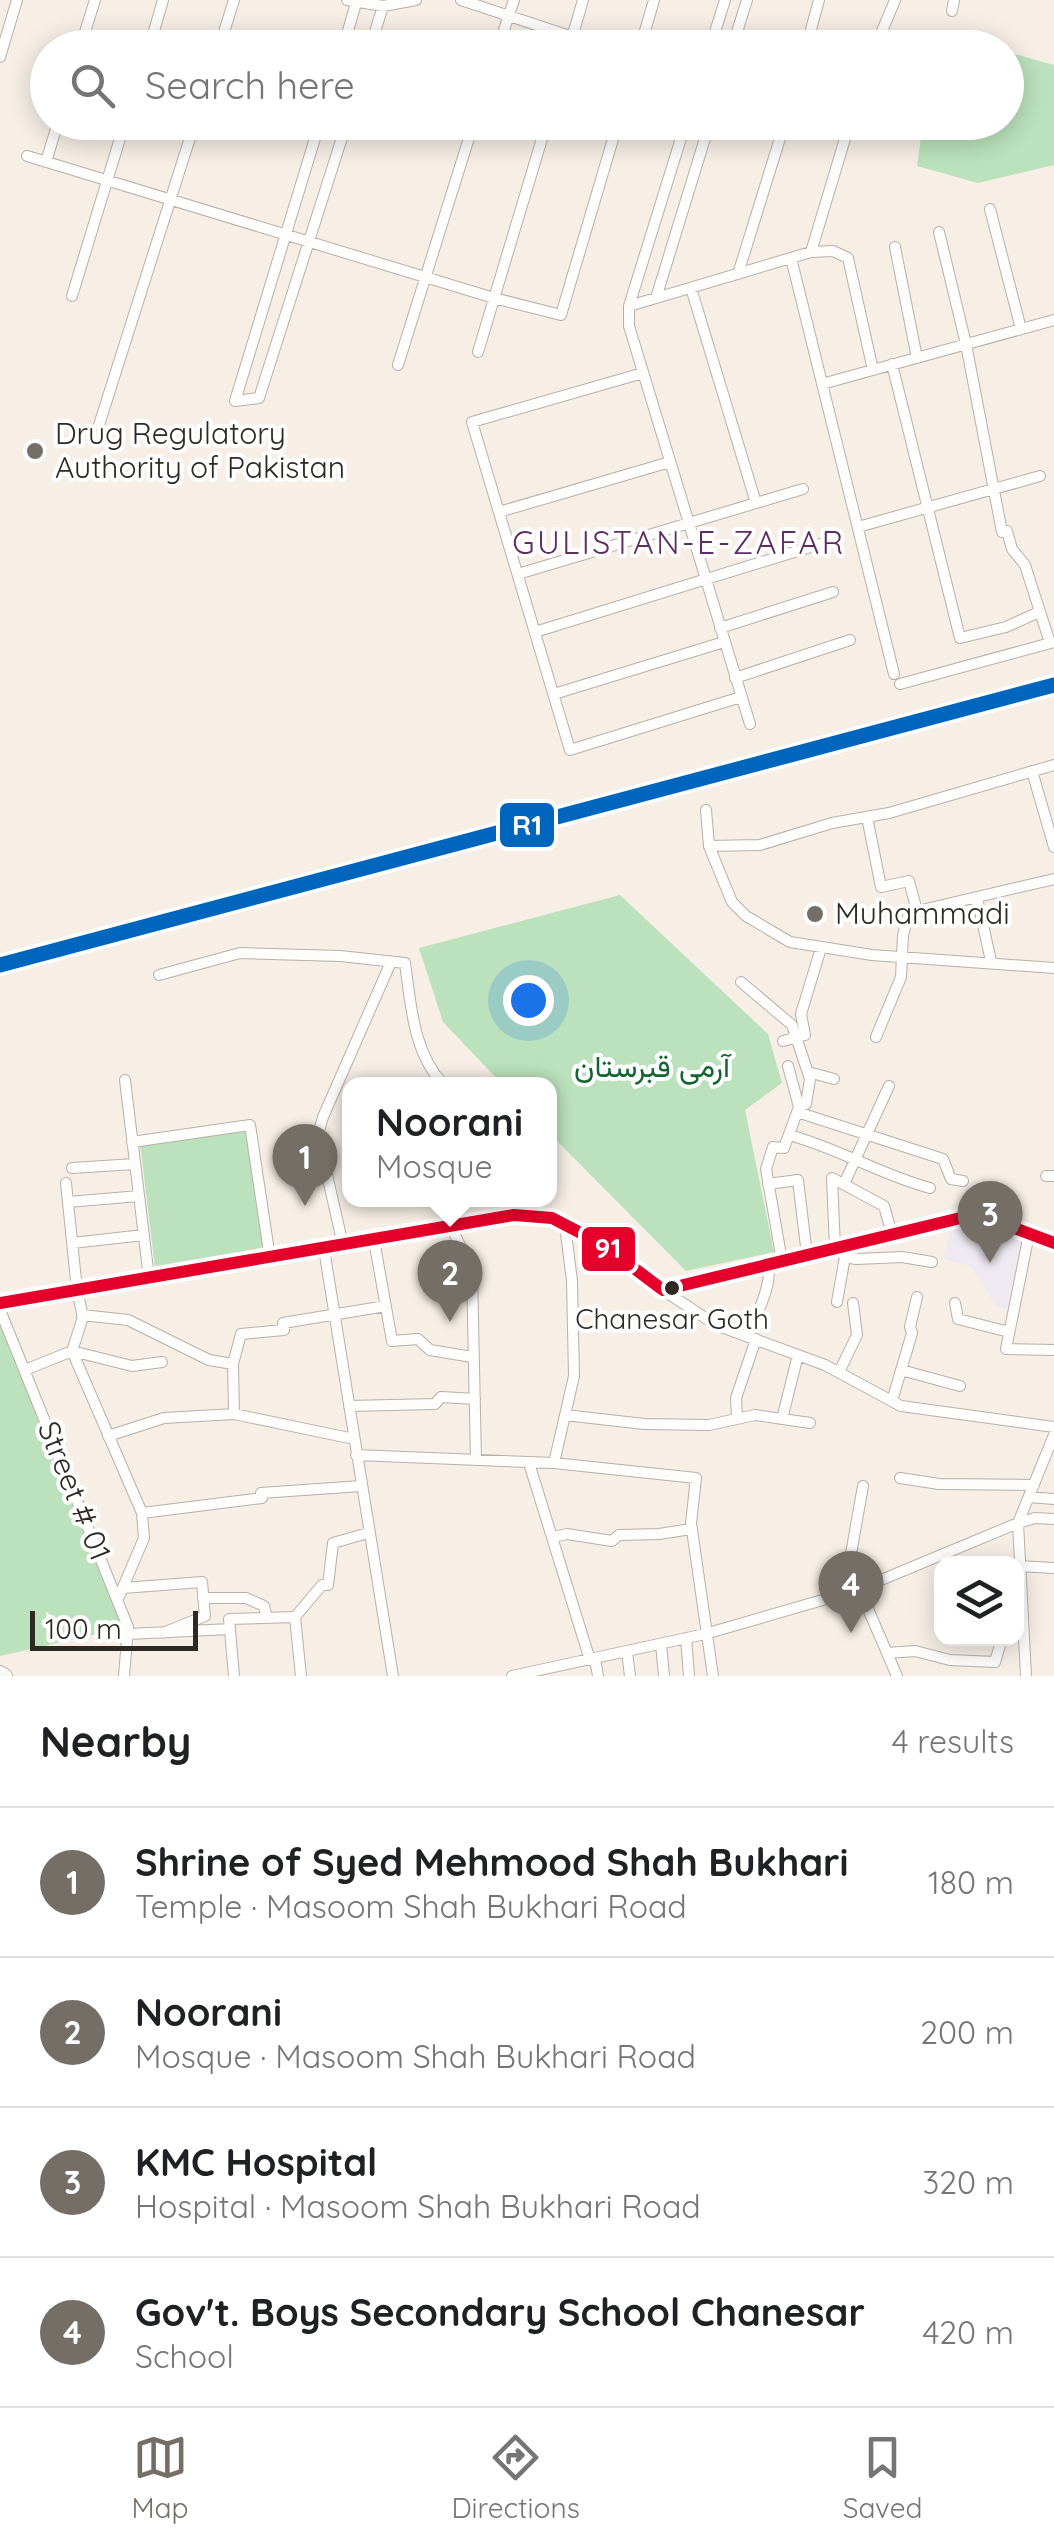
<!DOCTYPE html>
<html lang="en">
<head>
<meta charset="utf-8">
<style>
	:root { --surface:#fff; --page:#f2f2f2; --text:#202124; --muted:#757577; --line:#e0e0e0; --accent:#756e67 }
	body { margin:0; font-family:Quicksand,Vazirmatn,sans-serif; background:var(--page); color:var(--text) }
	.controls { position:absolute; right:30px; bottom:30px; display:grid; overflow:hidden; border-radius:20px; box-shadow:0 5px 25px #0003 }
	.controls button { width:90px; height:90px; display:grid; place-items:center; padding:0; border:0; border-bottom:2px solid var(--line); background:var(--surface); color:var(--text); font:50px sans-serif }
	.scale { position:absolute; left:30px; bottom:25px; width:168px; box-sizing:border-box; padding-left:10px; border:5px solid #2f2923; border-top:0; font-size:28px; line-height:35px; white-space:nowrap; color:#2f2923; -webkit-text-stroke:8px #fff; paint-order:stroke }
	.you { position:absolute; left:528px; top:1000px; width:35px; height:35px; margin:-25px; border:8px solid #fff; border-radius:50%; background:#1a73e8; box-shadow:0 0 0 15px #1a73e833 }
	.badge { display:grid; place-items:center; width:65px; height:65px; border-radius:50%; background:var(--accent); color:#fff; font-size:32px; font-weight:700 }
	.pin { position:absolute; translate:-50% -82px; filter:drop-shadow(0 2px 5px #0008) }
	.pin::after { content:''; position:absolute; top:52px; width:35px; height:30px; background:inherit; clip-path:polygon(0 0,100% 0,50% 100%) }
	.popup { position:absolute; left:342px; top:1077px; width:215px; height:130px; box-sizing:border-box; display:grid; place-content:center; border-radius:20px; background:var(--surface); filter:drop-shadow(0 2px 8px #0005); font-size:32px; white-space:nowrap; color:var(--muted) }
	.popup b { font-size:38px; color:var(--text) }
	.popup::after { content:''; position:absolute; left:50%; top:100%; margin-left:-20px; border:20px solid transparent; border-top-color:var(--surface) }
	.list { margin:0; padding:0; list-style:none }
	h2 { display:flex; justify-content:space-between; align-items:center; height:130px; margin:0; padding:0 40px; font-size:42px }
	h2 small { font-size:32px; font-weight:400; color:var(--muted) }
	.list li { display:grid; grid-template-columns:65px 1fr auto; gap:30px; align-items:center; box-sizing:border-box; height:150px; padding:0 40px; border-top:2px solid var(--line) }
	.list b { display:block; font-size:38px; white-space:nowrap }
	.list p { margin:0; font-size:32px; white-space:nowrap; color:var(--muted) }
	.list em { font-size:32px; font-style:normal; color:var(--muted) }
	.icon { flex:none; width:55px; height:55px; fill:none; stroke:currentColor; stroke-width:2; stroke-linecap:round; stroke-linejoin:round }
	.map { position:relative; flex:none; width:1054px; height:1676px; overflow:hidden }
	.search { position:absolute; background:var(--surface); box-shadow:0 5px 25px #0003; left:30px; right:30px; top:30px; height:110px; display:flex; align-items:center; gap:25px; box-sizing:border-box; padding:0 35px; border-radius:55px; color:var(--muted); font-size:38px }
	.sheet { height:730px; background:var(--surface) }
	nav { display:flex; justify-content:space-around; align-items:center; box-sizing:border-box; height:140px; border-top:2px solid var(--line); background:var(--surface); font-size:28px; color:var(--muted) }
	nav a { display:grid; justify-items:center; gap:5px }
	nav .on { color:var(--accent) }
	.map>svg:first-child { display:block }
</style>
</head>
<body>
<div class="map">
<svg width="1054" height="1676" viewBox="0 0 1054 1676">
	<rect width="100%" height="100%" fill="#f7efe6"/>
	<path fill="#efe9f1" d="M977,1214L1029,1234L1013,1311L996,1306L970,1266L943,1259L954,1219Z"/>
	<path fill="#bbe2bc" d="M1007,52L1054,65V165L978,183L917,166L923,123L1006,122Z
		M620,895L768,1034L782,1083L745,1110L774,1252L686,1271L550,1134V1084H502L443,1022L419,948Z
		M250,1127L268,1250L155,1267L140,1144Z
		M0,1310L128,1627L0,1656Z"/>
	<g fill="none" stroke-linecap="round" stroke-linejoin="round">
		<g stroke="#b7b0aa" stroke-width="12">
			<path id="minor" d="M347,0L383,6L416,0
				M461,0L606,48
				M952,11L954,0
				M80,48L95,0
				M149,48L163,0
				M219,48L234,0
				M343,48L356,3
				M370,48L383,6
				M498,48L514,0
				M569,48L583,0
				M640,48L654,0
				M710,48L725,0
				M732,48L747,0
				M806,48L819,0
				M875,48L895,0
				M0,57L17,0
				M320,122L235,401L259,398L347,122
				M686,122L629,306V326L750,724
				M27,156L494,298L561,315L618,122
				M46,162L58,122
				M990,209L1021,329
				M939,232L966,344L1002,532L1007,531L1012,549L1025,565L1050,643
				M895,247L917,358
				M811,252L850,122
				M791,258L894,674
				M738,274L785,122
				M691,288L756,503
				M72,296L125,122
				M656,298L710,122
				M629,306L811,252L833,251L848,258L873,370
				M478,352L547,122
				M892,364L960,638L1006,627L1039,612
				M398,365L474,122
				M643,373L472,422L570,750L741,697
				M822,384L1054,320
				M99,425L195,122
				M499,512L670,462
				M858,527L1040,476
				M518,574L803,489
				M720,628L833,592
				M535,632L820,544
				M735,678L850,640
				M900,684L1054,642
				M554,694L724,642
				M1032,771L1054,847
				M706,810L709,846L732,902L746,916L790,942L872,955L1054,968
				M867,817L881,887L909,881L917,911
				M709,846L760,845L832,823L889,813L1054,765
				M977,898L991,961
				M159,975L240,953L340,956L405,963C411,1005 413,1052 443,1084
				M741,982L792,1025L810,1079L806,1104L799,1107
				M876,1037L901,977L903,935L909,913L1054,879
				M783,1041L805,1035L801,1014L821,948
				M810,1078L812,1073L834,1079
				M125,1080L149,1278
				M797,1112L943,1159L951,1179L963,1181
				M789,1135C838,1148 881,1175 930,1188
				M132,1142L250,1125L270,1258
				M72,1168L135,1164
				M1046,1176H1054
				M66,1183L77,1290L83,1317L72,1351L142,1513L144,1538L118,1599
				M768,1184L798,1180L807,1255
				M844,1184L889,1086
				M514,1200V1215
				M68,1202L139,1196
				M451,1226L472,1272L476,1460
				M1029,1234L1006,1349L1054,1350
				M374,1240L392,1341L418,1339L430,1350L472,1357
				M72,1243L144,1235
				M343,1245L318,1135L323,1117L391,962
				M835,1248L832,1178L884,1206L892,1234
				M324,1249L393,1676
				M845,1257L856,1259L902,1257L932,1262
				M782,1261L766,1169L773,1147L784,1148L799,1107L788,1066
				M663,1290L716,1325L825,1365L901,1406L1054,1427
				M837,1302L846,1251
				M955,1303L958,1319L1009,1332
				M0,1310L128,1627L124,1676
				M82,1315L128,1320L209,1360L233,1364
				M748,1337C757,1311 771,1290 769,1264
				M25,1370L72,1351L132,1366L162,1362
				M901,1370L960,1386
				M839,1372L857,1335L853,1303
				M892,1401L912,1333L910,1327L917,1297
				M349,1406L435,1404L441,1397L475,1399
				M234,1414L233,1364L241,1334L284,1330L283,1323L386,1306
				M565,1415L644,1424L709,1425L755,1415L810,1423
				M737,1418L736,1398L756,1339
				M782,1419L798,1355
				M108,1436L164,1418L234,1414L354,1439
				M356,1455L554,1463L696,1478L691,1523L713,1676
				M529,1463L590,1660
				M554,1463L574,1376L572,1281L565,1225
				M900,1478L939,1484L1034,1485
				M863,1486L849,1565L897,1676
				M1029,1497L1054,1499
				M142,1513L262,1498L261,1493L361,1486
				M553,1537L567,1534L612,1541L619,1535L659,1534L691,1529
				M1018,1566L1054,1568
				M123,1588L202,1582L205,1616L163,1633
				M203,1598H246L264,1606L267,1618
				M295,1617L322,1585H328L333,1543L368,1533
				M128,1634L230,1629
				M686,1638L689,1676
				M661,1644L664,1676
				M627,1652L630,1676
				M887,1653L915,1651L950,1660L995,1662L1002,1638
				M595,1659L598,1676
				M234,1676L229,1619L295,1617L301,1676
				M512,1676L705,1634L857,1590L1018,1523L1035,1518L1054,1519
				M1026,1676L1018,1523L1054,1435"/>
		</g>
		<g stroke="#b7b0aa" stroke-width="15">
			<path id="tertiary" d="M0,1303L514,1215L552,1218L602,1244L663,1290L977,1214L1054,1243"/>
		</g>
		<g stroke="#b7b0aa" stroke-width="16">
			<path id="secondary" d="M0,1673L5,1676"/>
		</g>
		<use href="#minor" stroke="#fefdfb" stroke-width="10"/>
		<use href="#tertiary" stroke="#fefdfb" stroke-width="12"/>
		<use href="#secondary" stroke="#faf8f5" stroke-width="14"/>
		<g stroke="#fff" stroke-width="20">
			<path id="bus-1" d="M0,1303L514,1215L552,1218L602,1244L663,1290L977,1214L1054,1243"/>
		</g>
		<use href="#bus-1" stroke="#e4002b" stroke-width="12"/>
		<g stroke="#fff" stroke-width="22">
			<path id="rail-1" d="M0,965L1054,685"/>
		</g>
		<use href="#rail-1" stroke="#0065bd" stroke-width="15"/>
	</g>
	<g fill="#756e67" stroke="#fff" stroke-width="4">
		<circle cx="35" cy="451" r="10"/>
		<circle cx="815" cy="914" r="10"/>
	</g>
	<circle fill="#2f2923" stroke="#fff" stroke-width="4" cx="672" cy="1288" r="9"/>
	<g text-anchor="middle" stroke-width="8" stroke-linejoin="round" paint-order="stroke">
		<g font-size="28" fill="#2f2923" stroke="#fff">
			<text x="672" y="1329">Chanesar Goth</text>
		</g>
		<g font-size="30" fill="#2f2923" stroke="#fff" text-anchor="start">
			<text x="55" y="444">Drug Regulatory<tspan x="55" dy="34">Authority of Pakistan</tspan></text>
			<text x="835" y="924">Muhammadi</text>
		</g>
		<g font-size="30" fill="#12662f" stroke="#fff">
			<text x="652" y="1077">آرمی قبرستان</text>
		</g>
		<g font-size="30" fill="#2f2923" stroke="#fff">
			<text transform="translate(74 1491) rotate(68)" y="10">Street # 01</text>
		</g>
		<g font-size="32" letter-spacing="2.5" fill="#5d2d60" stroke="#fff">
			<text x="679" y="554">GULISTAN-E-ZAFAR</text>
		</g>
	</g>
	<g stroke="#fff" stroke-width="4">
		<rect x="498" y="801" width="58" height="48" rx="10" fill="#0065bd"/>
		<rect x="580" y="1225" width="57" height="48" rx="10" fill="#e4002b"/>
	</g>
	<g font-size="28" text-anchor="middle" font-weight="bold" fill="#fff">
		<text x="527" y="835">R1</text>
		<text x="608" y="1258">91</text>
	</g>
</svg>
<div class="controls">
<button><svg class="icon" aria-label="layers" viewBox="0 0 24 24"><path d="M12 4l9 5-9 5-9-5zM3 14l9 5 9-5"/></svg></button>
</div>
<div class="scale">100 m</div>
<div class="you"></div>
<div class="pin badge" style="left:305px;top:1206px">1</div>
<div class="pin badge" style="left:450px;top:1322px">2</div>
<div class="popup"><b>Noorani</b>Mosque</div>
<div class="pin badge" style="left:990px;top:1263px">3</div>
<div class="pin badge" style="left:851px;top:1633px">4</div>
<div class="search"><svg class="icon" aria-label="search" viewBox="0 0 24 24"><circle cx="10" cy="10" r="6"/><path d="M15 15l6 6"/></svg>Search here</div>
</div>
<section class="sheet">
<h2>Nearby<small>4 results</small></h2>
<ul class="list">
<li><span class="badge">1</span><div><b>Shrine of Syed Mehmood Shah Bukhari</b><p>Temple · Masoom Shah Bukhari Road</p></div><em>180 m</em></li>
<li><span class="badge">2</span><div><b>Noorani</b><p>Mosque · Masoom Shah Bukhari Road</p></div><em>200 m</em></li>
<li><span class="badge">3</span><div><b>KMC Hospital</b><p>Hospital · Masoom Shah Bukhari Road</p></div><em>320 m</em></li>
<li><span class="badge">4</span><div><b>Gov't. Boys Secondary School Chanesar</b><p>School</p></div><em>420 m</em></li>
</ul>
</section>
<nav>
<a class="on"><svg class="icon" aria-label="map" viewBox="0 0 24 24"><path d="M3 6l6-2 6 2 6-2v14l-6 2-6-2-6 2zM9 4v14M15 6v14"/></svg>Map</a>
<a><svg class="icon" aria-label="directions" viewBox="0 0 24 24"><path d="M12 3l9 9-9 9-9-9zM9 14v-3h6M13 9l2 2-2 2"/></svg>Directions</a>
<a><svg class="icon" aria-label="saved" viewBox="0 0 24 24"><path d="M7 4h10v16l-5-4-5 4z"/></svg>Saved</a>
</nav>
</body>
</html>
